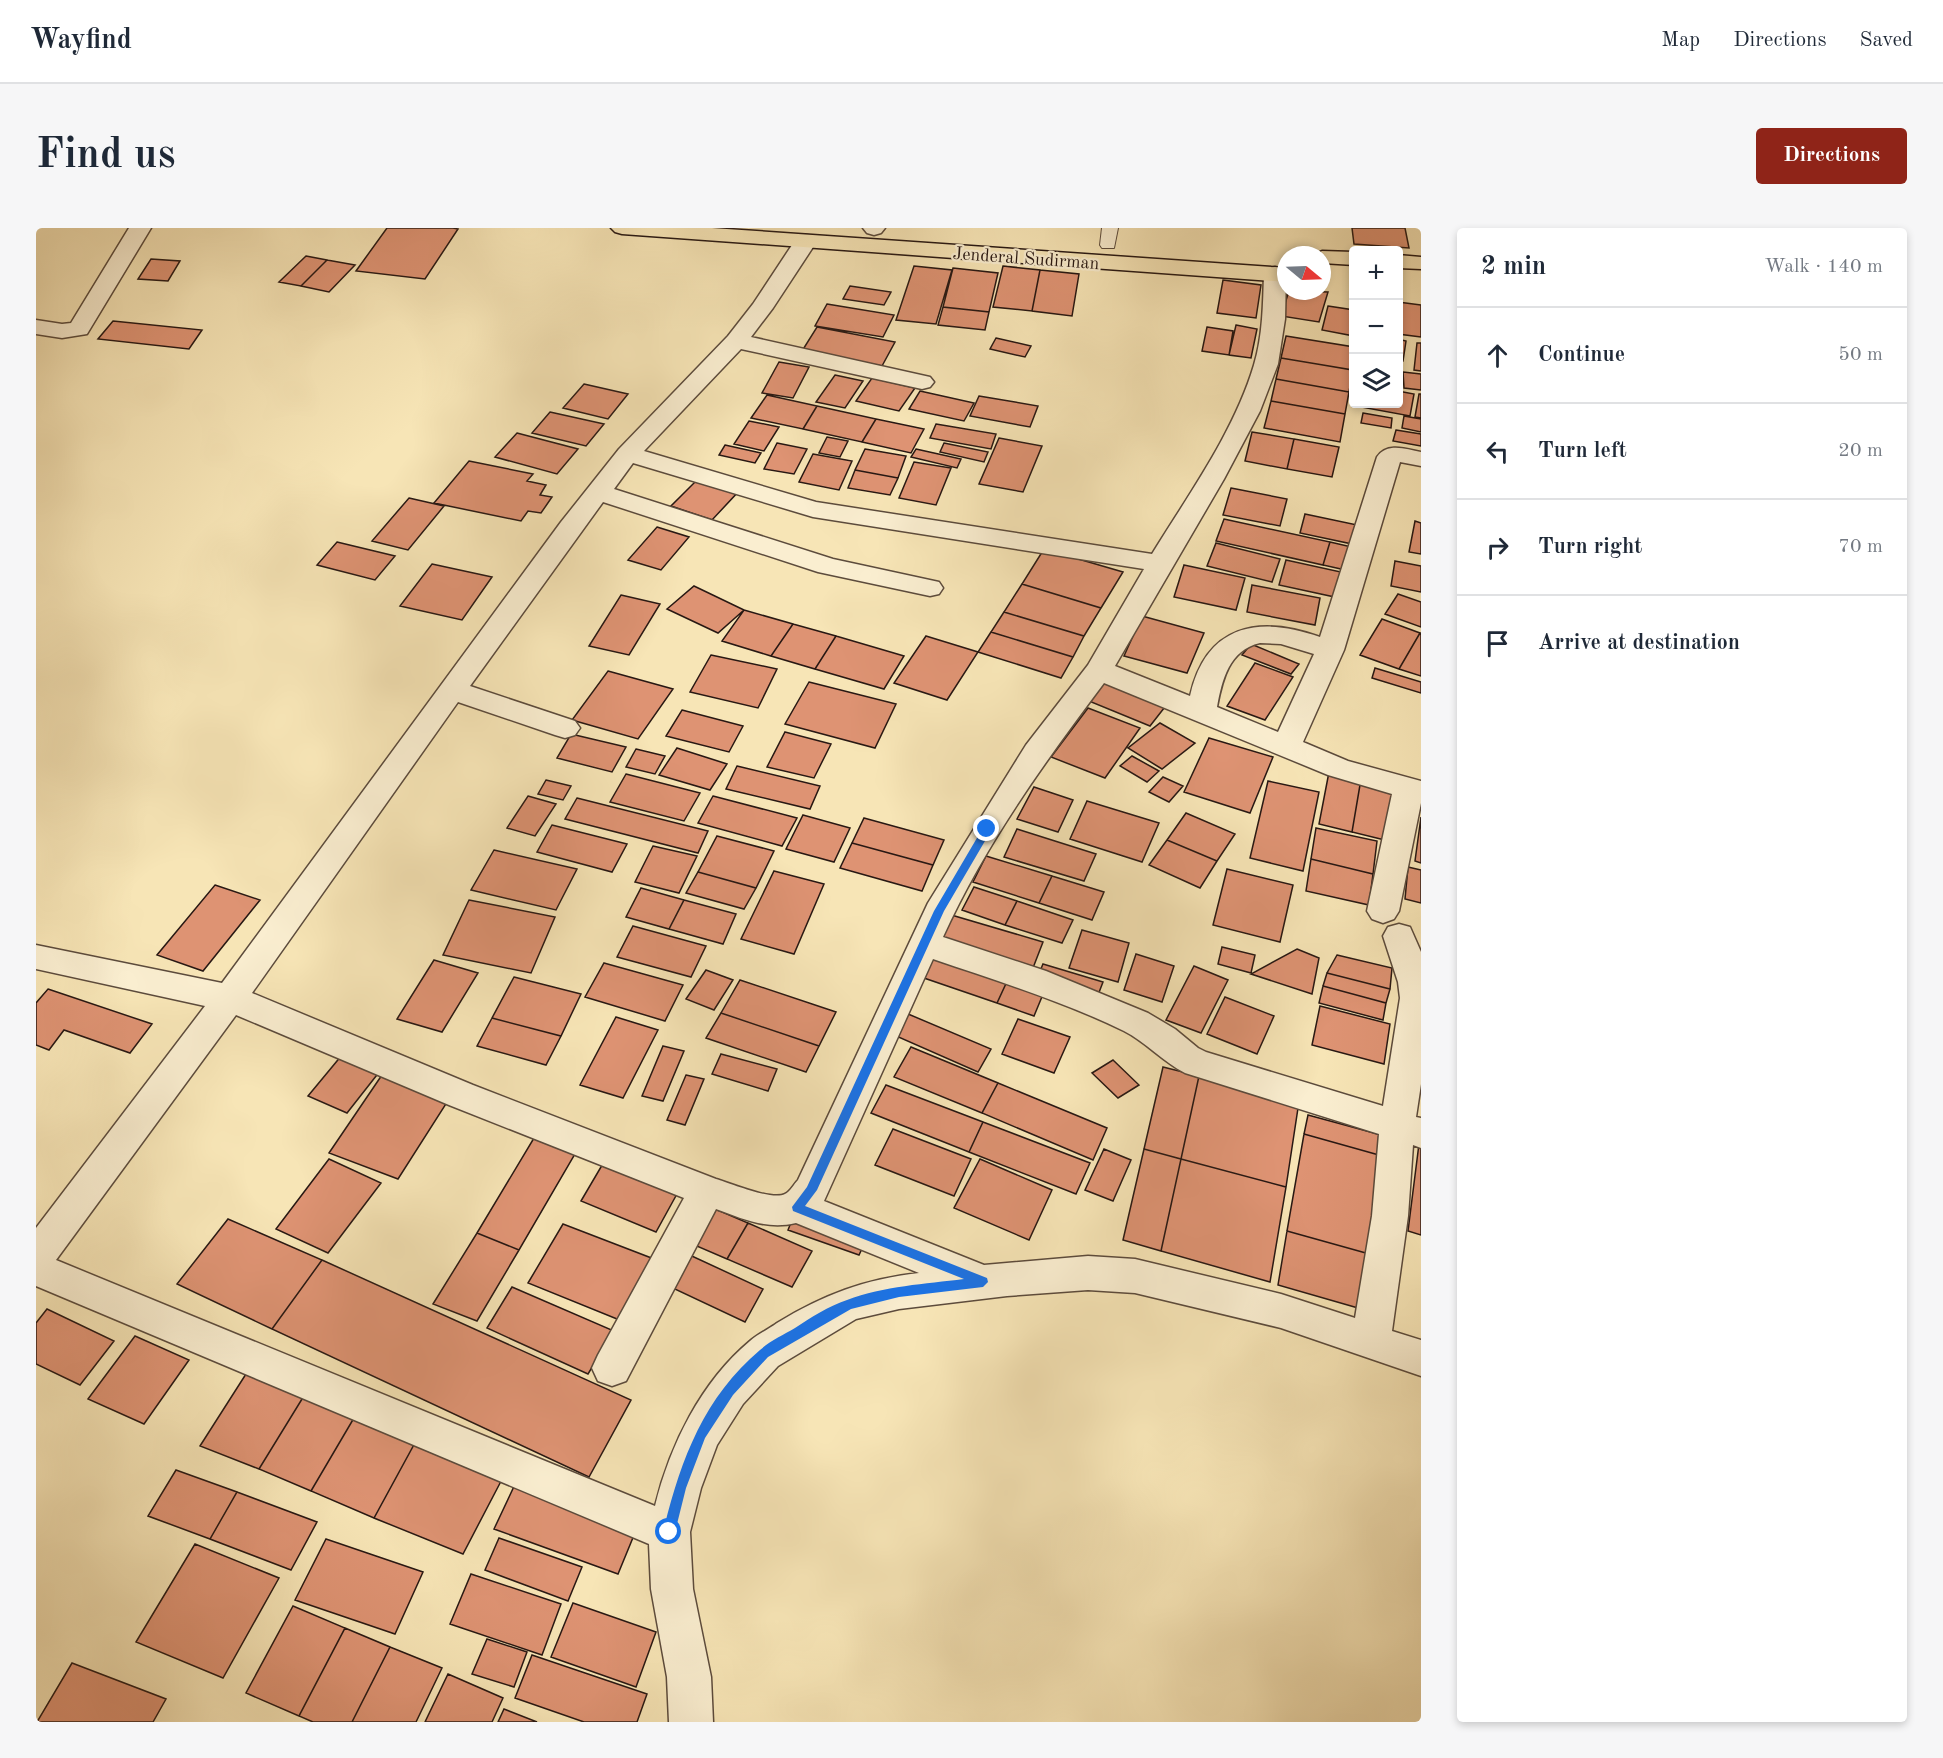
<!DOCTYPE html>
<html lang="en">
<head>
<meta charset="utf-8">
<style>
	:root { --surface:#fff; --page:#f6f6f7; --text:#1f2937; --muted:#747a83; --line:#e0e1e3; --accent:#8f2418 }
	body { margin:0; font-family:"Old Standard TT",serif; background:var(--page); color:var(--text) }
	.controls { position:absolute; right:18px; top:18px; display:grid; overflow:hidden; border-radius:6px; box-shadow:0 3px 9px #0003 }
	.controls button { width:54px; height:54px; display:grid; place-items:center; padding:0; border:0; border-bottom:2px solid var(--line); background:var(--surface); color:var(--text); font:30px sans-serif }
	.compass { position:absolute; left:1241px; top:18px; width:54px; height:54px; border-radius:50%; background:var(--surface); box-shadow:0 3px 9px #0003; rotate:109deg }
	.stop { position:absolute; width:18px; height:18px; margin:-14px; border:4px solid #1a73e8; border-radius:50%; background:#fff }
	.stop.end { background:#1a73e8; border-color:#fff; box-shadow:0 2px 6px #0008 }
	.list { margin:0; padding:0; list-style:none }
	h2 { display:flex; justify-content:space-between; align-items:center; height:78px; margin:0; padding:0 24px; font-size:26px }
	h2 small { font-size:20px; font-weight:400; color:var(--muted) }
	.list li { display:grid; grid-template-columns:39px 1fr auto; gap:18px; align-items:center; box-sizing:border-box; height:96px; padding:0 24px; border-top:2px solid var(--line) }
	.list b { display:block; font-size:22px; white-space:nowrap }
	.list em { font-size:20px; font-style:normal; color:var(--muted) }
	.icon { flex:none; width:33px; height:33px; fill:none; stroke:currentColor; stroke-width:2; stroke-linecap:round; stroke-linejoin:round }
	.map { position:relative; flex:none; width:1385px; height:1494px; overflow:hidden; border-radius:6px }
	header { display:flex; align-items:center; gap:36px; box-sizing:border-box; height:84px; padding:0 30px; background:var(--surface); border-bottom:2px solid var(--line) }
	header strong { font-size:28px }
	nav { display:flex; gap:33px; margin-inline-start:auto; font-size:21px }
	.intro { display:flex; align-items:center; justify-content:space-between; box-sizing:border-box; height:144px; padding:0 36px }
	h1 { margin:0; font-size:42px }
	.button { padding:15px 27px; border-radius:6px; background:var(--accent); color:#fff; font-size:21px; font-weight:700 }
	main { display:flex; gap:36px; padding:0 36px }
	aside { flex:1; background:var(--surface); border-radius:6px; box-shadow:0 3px 9px #0003 }
	.map>svg:first-child { display:block }
</style>
</head>
<body>
<header>
<strong>Wayfind</strong>
<nav><a>Map</a><a>Directions</a><a>Saved</a></nav>
</header>
<div class="intro"><h1>Find us</h1><a class="button">Directions</a></div>
<main>
<div class="map">
<svg width="1385" height="1494" viewBox="0 0 1385 1494">
	<rect width="100%" height="100%" fill="#f7e5b6"/>
	<filter id="stains"><feTurbulence type="fractalNoise" baseFrequency=".00333" numOctaves="4"/><feColorMatrix values="0 0 0 0 .2 0 0 0 0 .09 0 0 0 0 .02 0 0 0 .5 -.17"/></filter>
	<radialGradient id="worn" r=".72"><stop offset=".6" stop-color="#630" stop-opacity="0"/><stop offset="1" stop-color="#630" stop-opacity=".3"/></radialGradient>
	<path fill="#de9373" stroke="#281813" stroke-width="1.5" d="M351,0H417L422,1L389,51L320,43Z
		M1316,0H1369L1373,20L1318,16Z
		M270,28L291,32L265,58L243,54Z
		M115,31L144,33L132,53L102,51Z
		M291,32L319,37L293,64L265,58Z
		M878,38L916,42L900,96L860,92Z
		M967,38L1004,42L996,83L957,79Z
		M917,40L962,45L953,84L907,79Z
		M1004,42L1043,46L1036,88L996,83Z
		M1187,52L1225,57L1220,90L1181,85Z
		M814,58L855,64L848,77L807,71Z
		M1253,63L1292,64L1283,94L1245,88Z
		M1362,74L1385,77V109L1362,106Z
		M791,76L858,87L847,109L779,98Z
		M1292,78L1318,82V108L1286,102Z
		M907,79L953,84L949,102L902,97Z
		M77,93L166,102L153,121L62,111Z
		M1200,97L1221,101L1215,130L1193,127Z
		M781,99L859,114L846,138L766,123Z
		M1171,99L1197,103L1193,127L1166,123Z
		M1250,108L1318,119L1317,142L1245,130Z
		M960,110L995,118L989,129L954,121Z
		M1362,111L1370,113L1367,133H1362Z
		M1381,115H1385V143L1378,142Z
		M1245,130L1317,142L1313,164L1240,151Z
		M743,134L773,139L757,170L726,165Z
		M1367,144L1385,146V162L1368,160Z
		M799,147L827,153L809,180L780,174Z
		M836,150L879,160L863,183L820,173Z
		M1240,151L1313,164L1309,186L1235,173Z
		M548,156L592,166L572,191L527,180Z
		M884,163L938,175L928,193L873,181Z
		M1362,163L1378,166L1374,188L1325,179L1326,176H1362Z
		M1383,166H1385V190L1379,189Z
		M731,167L781,178L767,201L715,190Z
		M943,168L1002,178L994,199L934,188Z
		M1235,173L1309,186L1304,214L1228,200Z
		M781,178L840,191L826,214L767,201Z
		M514,184L568,196L550,218L496,205Z
		M1327,185L1356,190L1355,200L1325,195Z
		M1368,188L1385,191V204L1366,200Z
		M840,191L888,201L875,225L826,214Z
		M713,193L743,199L728,223L698,216Z
		M900,196L960,206L955,221L894,210Z
		M1360,202L1385,206V218L1357,213Z
		M1216,204L1258,211L1251,241L1209,233Z
		M481,205L542,221L521,246L459,229Z
		M791,209L812,213L804,229L783,225Z
		M963,210L1006,218L987,264L943,256Z
		M1258,211L1303,219L1296,249L1251,241Z
		M741,215L771,221L758,246L728,241Z
		M908,215L952,224L948,234L904,224Z
		M689,217L725,225L719,235L683,227Z
		M829,221L870,228L862,250L819,242Z
		M880,221L925,231L921,240L875,229Z
		M777,226L816,233L803,262L763,254Z
		M433,233L497,246L491,253L510,257L504,267L516,269L505,285L492,283L485,293L398,275Z
		M878,234L915,240L900,277L863,270Z
		M819,242L862,250L854,267L812,260Z
		M663,250L703,263L676,292L635,278Z
		M1195,260L1251,271L1244,298L1187,287Z
		M373,270L408,278L372,322L336,313Z
		M1269,286L1326,298L1321,317L1264,305Z
		M1188,291L1294,314L1287,337L1180,313Z
		M1379,293L1385,295V326L1373,324Z
		M621,299L653,309L625,342L592,332Z
		M301,314L359,328L339,352L281,337Z
		M1294,314L1320,320L1314,343L1287,337Z
		M1180,315L1244,331L1236,354L1171,338Z
		M1008,321L1087,344L1065,380L986,356Z
		M1250,332L1314,346L1308,371L1243,357Z
		M1359,333L1385,338V364L1355,358Z
		M396,336L456,349L426,392L364,378Z
		M1148,337L1209,350L1200,382L1138,369Z
		M986,356L1065,380L1048,408L968,384Z
		M1216,357L1284,370L1279,397L1211,384Z
		M658,358L708,382L682,405L631,381Z
		M1362,366L1385,374V399L1349,386Z
		M585,367L624,376L593,427L553,418Z
		M708,382L757,396L735,428L686,413Z
		M968,384L1048,408L1037,429L955,404Z
		M1106,388L1168,405L1151,445L1088,428Z
		M1346,391L1384,405L1363,441L1324,427Z
		M757,396L800,408L779,441L735,428Z
		M955,404L1037,429L1025,450L942,424Z
		M1384,405H1385V448L1363,441Z
		M800,408L868,428L848,461L779,441Z
		M890,408L942,424L911,472L858,455Z
		M1215,416L1263,436L1255,446L1206,427Z
		M675,427L741,441L722,480L654,464Z
		M1219,435L1257,449L1229,492L1191,478Z
		M1339,440L1385,454V465L1336,450Z
		M572,443L637,461L602,511L536,492Z
		M1067,448L1132,475L1114,498L1048,471Z
		M773,454L860,476L839,520L749,496Z
		M1052,480L1104,500L1069,550L1015,529Z
		M646,482L707,498L693,524L630,508Z
		M1124,495L1159,515L1126,541L1092,520Z
		M749,504L795,516L778,550L731,539Z
		M535,506L590,519L576,544L521,530Z
		M1173,510L1237,529L1214,585L1148,564Z
		M641,520L691,536L674,562L623,547Z
		M600,521L629,528L619,546L590,539Z
		M1096,528L1123,543L1111,554L1084,538Z
		M701,538L784,558L774,581L690,561Z
		M1293,544L1325,551L1316,604L1283,596Z
		M590,546L664,565L648,593L574,574Z
		M1127,549L1147,558L1133,574L1113,564Z
		M1325,551L1366,561L1357,614L1316,604Z
		M510,552L535,558L527,572L502,566Z
		M1232,553L1283,564L1267,643L1214,630Z
		M998,559L1037,572L1022,604L981,591Z
		M492,568L520,576L499,608L471,600Z
		M677,568L761,590L746,618L662,595Z
		M541,570L672,603L662,625L529,591Z
		M1051,573L1123,595L1106,634L1034,611Z
		M1150,585L1199,606L1181,633L1131,612Z
		M767,587L814,600L798,634L750,621Z
		M1385,589V635L1379,633Z
		M828,590L908,612L897,637L816,615Z
		M516,597L591,616L576,644L501,624Z
		M1280,600L1341,613L1337,646L1275,631Z
		M981,601L1060,626L1048,653L968,629Z
		M681,608L738,623L720,660L662,644Z
		M1131,612L1181,633L1164,660L1113,637Z
		M816,615L897,637L886,663L804,640Z
		M617,618L661,628L643,665L599,654Z
		M458,622L541,641L520,682L435,662Z
		M950,628L1016,648L1003,675L937,654Z
		M1275,631L1337,646L1333,677L1270,663Z
		M1372,639L1385,642V675L1369,671Z
		M1191,641L1257,657L1244,714L1177,697Z
		M738,643L788,656L758,726L705,711Z
		M662,644L720,660L708,681L650,665Z
		M1016,648L1068,664L1056,692L1003,675Z
		M179,657L224,672L167,743L121,727Z
		M938,659L981,673L969,697L926,682Z
		M605,660L648,672L633,701L590,689Z
		M433,672L519,689L495,745L407,727Z
		M648,672L700,686L687,716L633,701Z
		M981,673L1037,692L1026,715L969,697Z
		M912,686L1007,714L995,745L899,716Z
		M597,698L670,718L655,749L581,729Z
		M1046,702L1093,715L1082,754L1033,740Z
		M1186,719L1219,727L1215,745L1182,736Z
		M1261,721L1283,730L1276,766L1215,746Z
		M899,722L974,747L961,775L885,749Z
		M1100,726L1138,738L1126,774L1088,762Z
		M1301,727L1356,740L1354,761L1291,745Z
		M398,732L442,745L406,804L361,791Z
		M568,735L647,757L629,793L549,769Z
		M1007,736L1067,754L1062,767L1002,748Z
		M1158,738L1192,752L1165,805L1130,792Z
		M670,742L697,752L678,782L650,771Z
		M1291,745L1354,761L1350,775L1287,758Z
		M974,747L1010,759L998,788L961,775Z
		M478,749L545,766L525,808L456,790Z
		M704,752L800,784L783,818L685,785Z
		M1287,758L1350,775L1347,792L1283,775Z
		M12,761L116,796L94,825L28,802L13,822L0,817V775Z
		M1189,769L1238,788L1221,826L1171,806Z
		M1284,778L1354,796L1348,836L1276,817Z
		M865,783L955,821L942,844L851,804Z
		M685,785L783,818L770,844L670,810Z
		M580,789L622,802L587,870L544,857Z
		M456,790L525,808L510,837L441,818Z
		M982,791L1034,809L1018,845L966,826Z
		M627,818L648,823L627,873L606,868Z
		M875,819L962,855L946,885L858,849Z
		M685,826L741,841L732,863L676,846Z
		M306,827L344,843L311,885L272,868Z
		M1077,832L1103,857L1082,870L1056,845Z
		M1127,839L1163,848L1145,931L1108,921Z
		M348,844L415,868L362,951L293,925Z
		M650,847L668,851L649,897L631,892Z
		M1163,848L1262,880L1250,959L1145,931Z
		M962,855L1071,900L1057,932L946,885Z
		M850,857L947,894L933,924L835,885Z
		M1272,887L1353,909L1350,929L1268,906Z
		M947,894L1054,935L1040,966L933,924Z
		M857,901L935,931L918,968L839,937Z
		M1268,906L1350,929L1337,1027L1251,1003Z
		M1384,908H1385V1007L1372,1003Z
		M498,910L539,926L483,1022L441,1005Z
		M1068,921L1095,932L1077,973L1049,962Z
		M1108,921L1145,931L1125,1023L1087,1012Z
		M572,927L647,955L620,1004L545,973Z
		M293,931L345,955L292,1025L240,1001Z
		M944,931L1016,962L993,1012L918,980Z
		M1145,931L1250,959L1234,1054L1125,1023Z
		M677,980L712,995L691,1031L656,1016Z
		M758,987L830,1012L823,1027L752,1002Z
		M192,991L286,1032L236,1101L141,1056Z
		M712,995L776,1023L756,1059L691,1031Z
		M527,996L618,1031L586,1093L492,1055Z
		M1251,1003L1337,1027L1329,1082L1242,1057Z
		M441,1005L483,1022L441,1093L397,1076Z
		M645,1023L727,1061L709,1094L626,1055Z
		M286,1032L595,1172L553,1249L236,1101Z
		M476,1059L578,1103L552,1146L451,1100Z
		M11,1081L78,1113L44,1157L0,1136V1095Z
		M99,1108L153,1132L108,1196L52,1171Z
		M217,1135L274,1158L223,1241L164,1218Z
		M274,1158L325,1178L275,1263L223,1241Z
		M325,1178L386,1202L338,1290L275,1263Z
		M386,1202L474,1236L427,1326L338,1290Z
		M140,1242L201,1264L174,1311L112,1288Z
		M481,1252L603,1295L582,1346L458,1301Z
		M201,1264L281,1294L255,1342L174,1311Z
		M463,1310L546,1339L532,1373L449,1342Z
		M290,1311L387,1344L359,1406L259,1372Z
		M159,1316L243,1350L187,1450L100,1414Z
		M435,1346L525,1376L506,1427L414,1396Z
		M537,1375L620,1404L600,1459L515,1429Z
		M257,1378L309,1400L263,1488L210,1465Z
		M309,1400L354,1419L316,1494H277L263,1488Z
		M451,1411L491,1424L478,1459L436,1446Z
		M354,1419L406,1440L380,1494H316Z
		M496,1427L611,1466L601,1494H548L479,1470Z
		M36,1435L130,1471L117,1494H1Z
		M412,1446L467,1470L456,1494H389Z
		M468,1481L501,1494H462Z"/>
	<g fill="none" stroke-linecap="round" stroke-linejoin="round">
		<g stroke="#5c4b3c" stroke-width="2">
			<path id="lane" d="M1066,0H1082L1078,20H1066L1064,17Z"/>
		</g>
		<g stroke="#5c4b3c" stroke-width="3">
			<path id="street" d="M93,0H115L51,106L26,110L0,106V92L26,96L35,95Z
				M827,0H849L845,5L838,7L831,5Z
				M770,7L778,8L781,13L737,80L715,109L894,149L898,154L894,159L886,161L705,121L608,223L780,274L1116,326C1153,266 1198,204 1218,137C1227,107 1227,76 1228,46L1231,41L1239,39L1247,41L1250,46L1249,91L1242,136L1224,183L1188,251L1079,438L1154,468C1170,397 1222,387 1284,409L1341,229C1351,214 1370,221 1385,224V238L1364,234L1308,422L1267,514L1312,533L1385,553V575L1363,683L1358,691L1347,695L1336,691L1331,683L1356,566L1292,547L1068,455C1008,535 948,618 907,709L1010,743L1112,785L1139,801L1162,820L1170,824L1347,878L1364,770L1362,754L1347,708L1352,699L1363,696L1374,699L1385,724V856L1380,889L1385,890V920L1377,917L1372,988L1356,1103L1385,1112V1148L1245,1100L1099,1065L1052,1062L971,1068L863,1081L820,1091L742,1138L707,1176L681,1217L665,1260L654,1304L657,1361L675,1449L677,1494H633L631,1449L615,1361L613,1316L0,1058V1000L169,778L0,741V717L186,755L525,294L583,221L692,108L717,76L762,8ZM597,235L777,289L1108,341L1052,437L990,517L892,675L762,952C758,956 754,964 749,966C736,973 694,955 680,951L437,857L216,765L422,474L519,507L529,510L539,507L544,500L539,493L434,458L567,274L782,344L894,368L903,366L907,360L903,354L797,331L578,261ZM1224,415L1245,416L1278,426L1242,504L1181,479C1186,452 1193,422 1224,415ZM897,731C961,753 1027,773 1088,803C1110,814 1127,834 1149,845L1343,906L1336,988L1319,1090L1245,1066L1099,1031L1052,1028L948,1037L788,973ZM200,787L413,877L648,970L562,1127L556,1140L562,1153L576,1158L590,1153L680,981C707,991 731,1002 760,995L883,1045C829,1051 787,1067 741,1095C733,1101 722,1106 714,1113C665,1154 634,1217 619,1278L20,1032Z"/>
		</g>
		<g stroke="#281813" stroke-width="3">
			<path id="highway" d="M575,0H676L1250,40V54L586,6L579,4Z
				M1286,23L1318,24V37L1286,35V27H1277Z
				M1362,27L1385,29V41L1362,40Z"/>
		</g>
		<use href="#lane" fill="#faeed0" fill-rule="evenodd"/>
		<use href="#street" fill="#faeed0" fill-rule="evenodd"/>
		<use href="#highway" fill="#f7e5b6" fill-rule="evenodd"/>
	</g>
	<path fill="#1a73e8" d="M948,598H951L956,601L908,683L781,962L769,978L951,1050L952,1054L947,1059L863,1069L815,1081L732,1129L697,1167L669,1210L650,1260L639,1304L638,1309H629L627,1304C644,1234 667,1170 724,1122C734,1113 747,1107 759,1100C774,1090 793,1078 811,1072C848,1058 889,1056 928,1051L757,983L756,979L771,959L898,683Z"/>
	<g text-anchor="middle" stroke-width="4.5" stroke-linejoin="round" paint-order="stroke">
		<g font-size="18" fill="#281813" stroke="#faeed0">
			<text transform="translate(990 30) rotate(4)" y="6">Jenderal Sudirman</text>
		</g>
	</g>
	<rect width="100%" height="100%" filter="url(#stains)"/>
	<rect width="100%" height="100%" fill="url(#worn)"/>
</svg>
<div class="controls">
<button>+</button>
<button>−</button>
<button><svg class="icon" aria-label="layers" viewBox="0 0 24 24"><path d="M12 4l9 5-9 5-9-5zM3 14l9 5 9-5"/></svg></button>
</div>
<svg class="compass" viewBox="-18 -18 36 36"><path d="M0-13l5 13h-10z" fill="#e53935"/><path d="M0 13l5-13h-10z" fill="#747a83"/></svg>
<div class="stop" style="left:633px;top:1304px"></div>
<div class="stop end" style="left:951px;top:601px"></div>
</div>
<aside>
<h2>2 min<small>Walk · 140 m</small></h2>
<ul class="list">
<li><svg class="icon" aria-label="ahead" viewBox="0 0 24 24"><path d="M12 20V5M6 11l6-6 6 6"/></svg><div><b>Continue</b></div><em>50 m</em></li>
<li><svg class="icon" aria-label="left" viewBox="0 0 24 24"><path d="M17 20v-9H6M10 6l-5 5 5 5"/></svg><div><b>Turn left</b></div><em>20 m</em></li>
<li><svg class="icon" aria-label="right" viewBox="0 0 24 24"><path d="M7 20v-9h11M14 6l5 5-5 5"/></svg><div><b>Turn right</b></div><em>70 m</em></li>
<li><svg class="icon" aria-label="arrive" viewBox="0 0 24 24"><path d="M6 21V4h12l-3 4 3 4H6"/></svg><div><b>Arrive at destination</b></div></li>
</ul>
</aside>
</main>
</body>
</html>
